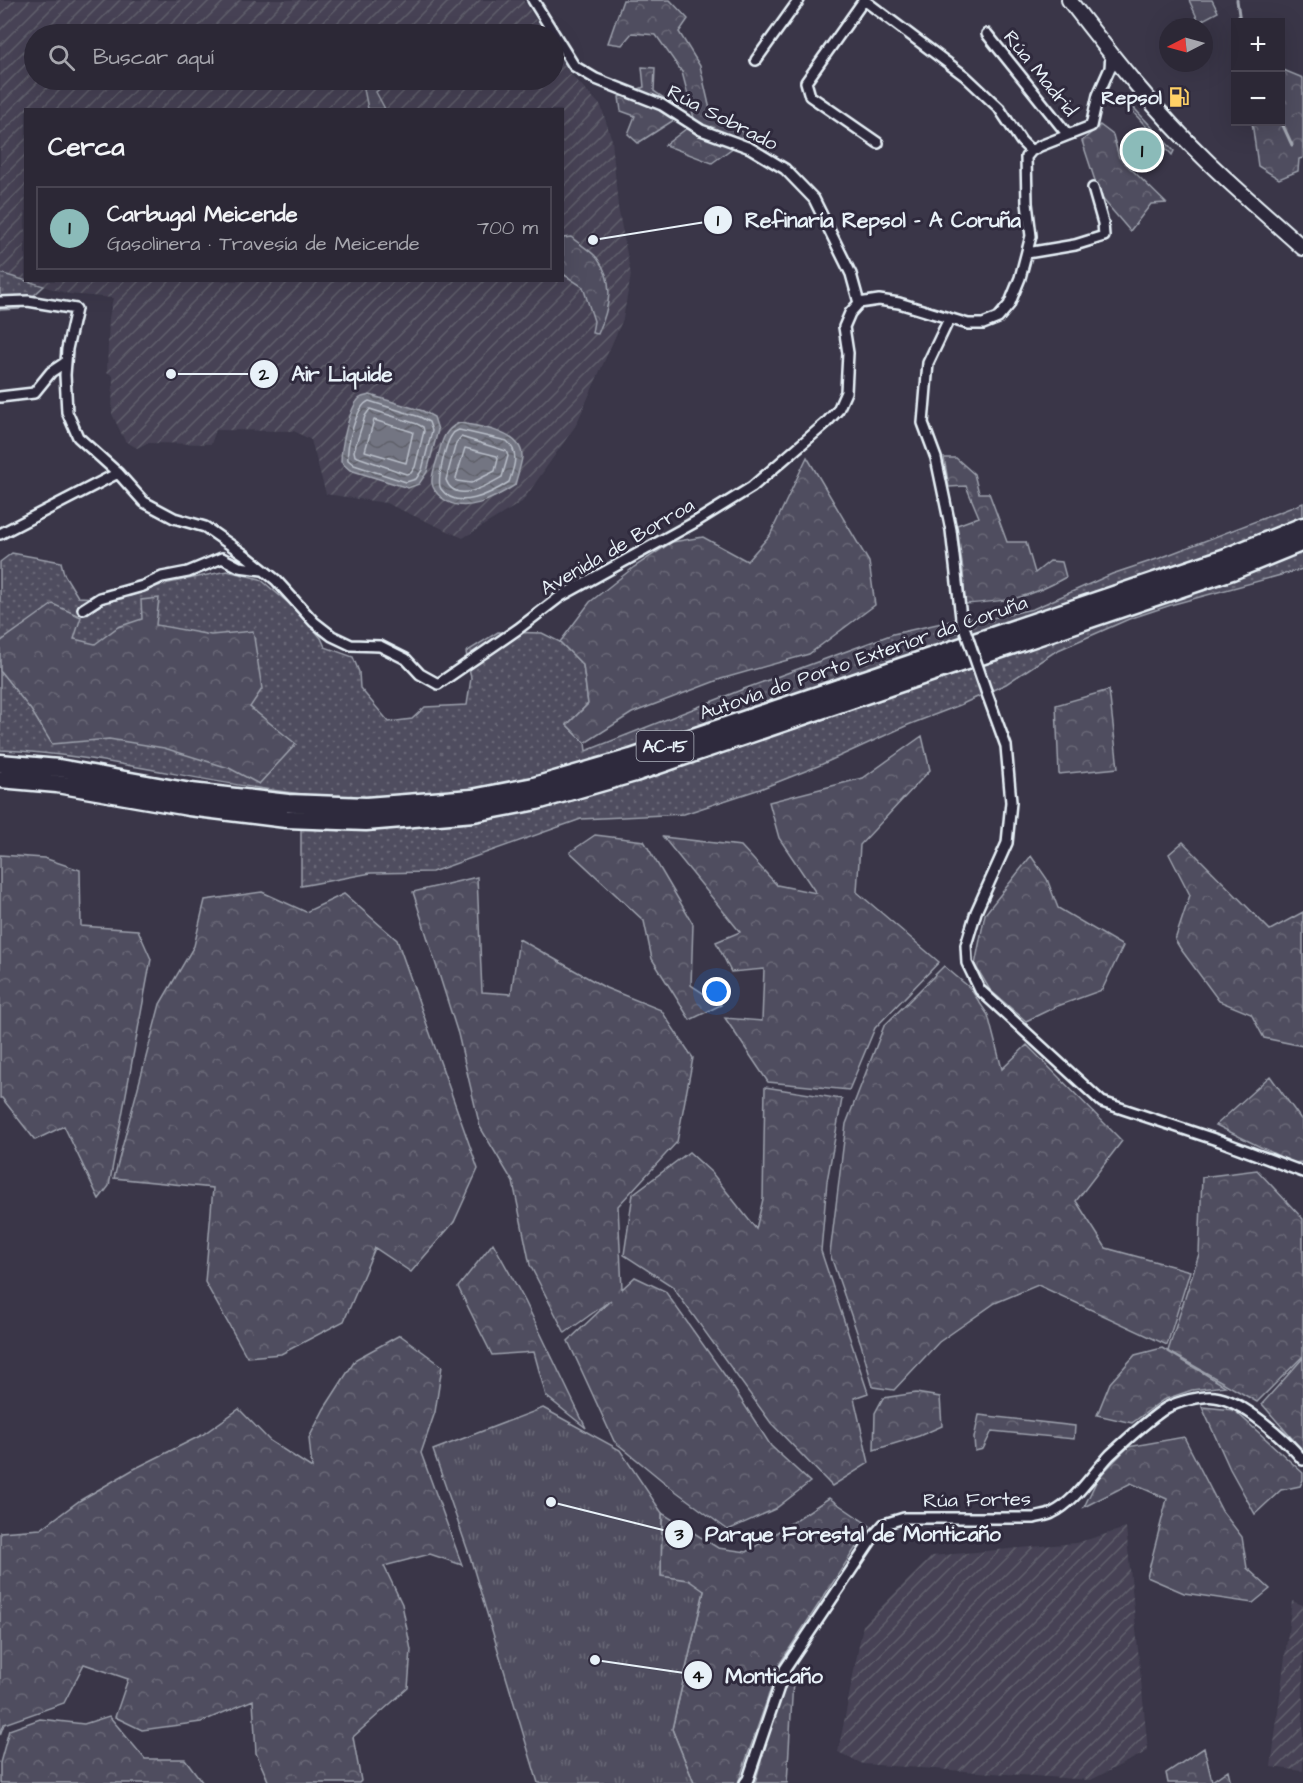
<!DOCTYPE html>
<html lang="es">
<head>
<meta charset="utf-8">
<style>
	:root { --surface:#2c2836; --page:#383442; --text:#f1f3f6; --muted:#a6a6ad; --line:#484451; --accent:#8bbbb9 }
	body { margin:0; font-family:"Architects Daughter",sans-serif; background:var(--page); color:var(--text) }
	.controls { position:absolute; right:18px; top:18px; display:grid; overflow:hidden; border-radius:0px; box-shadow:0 6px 24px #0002 }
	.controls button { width:54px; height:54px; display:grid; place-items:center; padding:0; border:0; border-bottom:2px solid var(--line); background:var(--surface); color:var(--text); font:30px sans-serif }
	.compass { position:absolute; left:1159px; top:18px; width:54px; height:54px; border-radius:50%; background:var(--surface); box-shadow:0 6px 24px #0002; rotate:264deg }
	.you { position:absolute; left:717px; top:992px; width:21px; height:21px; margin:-15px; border:4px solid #fff; border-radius:50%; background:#1a73e8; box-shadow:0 0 0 9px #1a73e833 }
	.badge { display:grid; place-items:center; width:39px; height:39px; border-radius:50%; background:var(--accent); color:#111; font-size:20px; font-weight:700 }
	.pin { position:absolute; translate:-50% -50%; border:3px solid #fff; box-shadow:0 2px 6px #0006 }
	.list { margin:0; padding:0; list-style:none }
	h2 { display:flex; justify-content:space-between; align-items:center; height:78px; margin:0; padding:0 24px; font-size:26px }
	h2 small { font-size:20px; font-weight:400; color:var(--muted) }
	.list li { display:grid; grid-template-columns:39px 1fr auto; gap:18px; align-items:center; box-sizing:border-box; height:84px; margin:0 12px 12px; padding:0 12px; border:2px solid var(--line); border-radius:0px }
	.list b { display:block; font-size:22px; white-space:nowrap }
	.list p { margin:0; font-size:20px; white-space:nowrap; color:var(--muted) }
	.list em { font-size:20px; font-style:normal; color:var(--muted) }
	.icon { flex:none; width:33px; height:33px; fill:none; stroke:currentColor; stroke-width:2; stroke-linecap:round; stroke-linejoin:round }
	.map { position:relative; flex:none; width:1303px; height:1783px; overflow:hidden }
	.search { position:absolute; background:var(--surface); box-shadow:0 6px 24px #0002; left:24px; top:24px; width:540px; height:66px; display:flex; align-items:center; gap:15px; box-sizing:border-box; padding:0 21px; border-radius:33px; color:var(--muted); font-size:22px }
	.panel { position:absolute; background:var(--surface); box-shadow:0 6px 24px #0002; left:24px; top:108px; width:540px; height:174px; border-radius:0px }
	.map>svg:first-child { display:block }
</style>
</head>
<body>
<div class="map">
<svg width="1303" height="1783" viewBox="0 0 1303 1783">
	<defs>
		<pattern id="industrial-furrows" width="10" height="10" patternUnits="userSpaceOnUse" patternTransform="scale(1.5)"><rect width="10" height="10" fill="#464354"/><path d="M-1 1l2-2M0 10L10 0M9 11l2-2" fill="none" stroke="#615f6d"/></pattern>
		<pattern id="grass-dots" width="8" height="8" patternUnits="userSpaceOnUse" patternTransform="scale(1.5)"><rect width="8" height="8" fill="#504e5f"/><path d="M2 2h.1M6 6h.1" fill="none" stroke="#696877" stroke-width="1.8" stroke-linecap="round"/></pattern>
		<pattern id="forest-crowns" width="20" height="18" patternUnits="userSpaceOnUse" patternTransform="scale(1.5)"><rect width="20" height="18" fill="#504e5f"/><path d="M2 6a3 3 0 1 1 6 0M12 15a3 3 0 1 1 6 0" fill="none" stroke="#696877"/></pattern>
		<pattern id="park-tufts" width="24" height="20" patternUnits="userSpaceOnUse" patternTransform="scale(1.5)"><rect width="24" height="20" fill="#504e5f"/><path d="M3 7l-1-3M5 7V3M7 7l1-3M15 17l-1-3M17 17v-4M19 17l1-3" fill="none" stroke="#696877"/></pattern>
		<pattern id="water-waves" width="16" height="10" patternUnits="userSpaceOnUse" patternTransform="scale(1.5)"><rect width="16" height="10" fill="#737482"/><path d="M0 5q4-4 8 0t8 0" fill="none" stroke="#5f6069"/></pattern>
	</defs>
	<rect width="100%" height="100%" fill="#3a3648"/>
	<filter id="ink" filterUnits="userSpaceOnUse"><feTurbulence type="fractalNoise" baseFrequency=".0167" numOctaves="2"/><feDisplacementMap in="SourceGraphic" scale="12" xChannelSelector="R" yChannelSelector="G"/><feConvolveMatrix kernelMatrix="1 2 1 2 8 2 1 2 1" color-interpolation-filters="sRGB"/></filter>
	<g filter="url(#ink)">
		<path fill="#464354" d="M1138,128L1160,157L1146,172L1124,144Z"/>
		<path fill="url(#industrial-furrows)" d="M0,0H523L545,34H34V80H554V49L568,71L601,106L612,140L618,207L631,275L623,319L576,425L522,502L463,538L386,503L326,494L311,440L294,431L216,430L211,444L147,443L137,448L125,441L112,414L113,376L107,372L109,318L113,298L69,294L26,281L562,280V110H26L25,280L0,272Z
			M1126,1528L1148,1751L1091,1780L863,1764L838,1752L863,1625L932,1556L1076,1543Z
			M1292,1601L1303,1605V1771L1271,1767Z"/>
		<path fill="url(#grass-dots)" stroke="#9ca0ac" stroke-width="1.5" d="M1134,108L1174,151L1172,155L1132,111Z
			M0,273L44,286L19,309L0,310Z
			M1303,503V569L1174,604L1129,619L1056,651L1006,684L960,705L908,725L818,766L760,789L684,814L581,819L432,872L371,873L301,886V827L311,795C207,785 105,754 0,750V562L12,553L61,562L64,574L78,597L121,599L164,584L227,571L260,579L299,612L321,638L325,647L353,657L359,672L360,688L389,722L412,719L425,707L467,705L471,678L466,652L498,632L542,633L560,642L583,665L588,704L567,725L585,743L586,751L741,690L893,634L955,620L992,618L1033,609L1112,574L1160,558Z"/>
		<path fill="url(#forest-crowns)" stroke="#9ca0ac" stroke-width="1.5" d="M623,0H670L688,19L679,32L700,66L712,118L742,131V141L712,163L665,145L695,122L682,72L656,35L632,33L622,45L608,43Z
			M642,67L655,68L654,91L685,113L638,143L628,134L635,116L621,111L619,97L644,87Z
			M1281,69L1303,78V158L1299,159L1298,171L1279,179L1258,166L1252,122H1280Z
			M354,80H377L383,86L376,92L385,109H368L364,89Z
			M1100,125L1113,135L1119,157L1166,203L1151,204L1130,231L1100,196L1082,141Z
			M571,237C579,244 590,250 597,258C616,283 609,308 598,334L592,333L594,321L583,287L563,274V238Z
			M807,457L869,562L875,605L809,654L721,679L632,713L585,743L567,725L588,704L583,665L560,642L590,602L634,567L672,542L703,537L747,561L770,535Z
			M944,458H956L974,474L979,493H989L1007,542H1026L1035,573L1050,561L1062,562L1066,577C1028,599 1008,601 965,604L963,570L957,525L979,517L966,486L949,487Z
			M159,598L156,625L211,635L253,631L262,689L250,707L296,744L259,784L229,768L164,748L109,739L52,744L31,710L0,671V642L53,604L81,617L74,639L95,644L118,627L142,619L141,600Z
			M1109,690L1118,768L1059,774L1056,705Z
			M922,736L930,770L860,845L857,892L939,962L875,1028L849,1090L768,1082L725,1018L762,1021L764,969L731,972L716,942L740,932L663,837L741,846L777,885L816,893L779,838L769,802L863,778Z
			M595,835L644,841L693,924L691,985L721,1005L690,1020L652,959L644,921L570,852Z
			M1183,842L1270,930L1303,912V1046L1264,1038L1251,1014L1219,1001L1180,948L1175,940L1190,895L1169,854Z
			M0,855L44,858L80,870L81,926L138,930L151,959L109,1186L99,1199L64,1126L35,1140L2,1098H0Z
			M1031,856L1047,879L1058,908L1123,946L1102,990L1055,1007L1026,1021L990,990L975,965L985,914Z
			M477,877L482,992L511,994L519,939L606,988L661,1010L693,1058L677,1142L618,1206L622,1289L635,1277L665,1291L731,1384L771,1446L810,1482L775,1509L728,1530L670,1487L614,1441L568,1341L611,1300L565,1333L530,1265L513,1182L480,1127L458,1034L413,892Z
			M262,892L306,912L344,894L397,940L478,1169L454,1222L411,1272L375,1248L344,1321L281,1354L247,1357L205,1282L213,1188L114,1178L160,1004L194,946L205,900Z
			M944,966L970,988L988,1015L1002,1069L1027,1045L1122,1141L1076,1201L1106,1248L1190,1271L1167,1345L1038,1285L995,1303L939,1342L894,1390L873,1387L861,1344L830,1254L846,1124L884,1026Z
			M1270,1076L1303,1122V1162L1293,1163L1216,1125Z
			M765,1087L842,1099L827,1181L821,1251L868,1393L854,1398L869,1463L832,1486L771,1423L672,1286L624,1255L633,1194L689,1152L712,1173L756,1229L763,1199Z
			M1257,1170L1303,1219V1356L1257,1402L1168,1351L1199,1254L1202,1177Z
			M493,1243L525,1301L586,1428L546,1396L534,1352L492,1355L458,1287Z
			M400,1335L442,1366L435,1412L421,1453L462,1565L430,1554L384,1566L402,1604L411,1650L408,1688L353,1737L361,1781L359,1783H269L256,1753L253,1700L201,1722L142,1730L115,1717L128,1679L84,1664L64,1703L4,1724L0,1735V1532L41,1529L79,1501L134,1469L202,1435L239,1409L270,1441L312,1468L309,1438L324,1409L356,1359Z
			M1162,1348L1225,1386L1192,1390L1163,1400L1132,1423L1097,1415L1110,1383L1135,1355Z
			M1303,1358V1451L1262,1404Z
			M916,1393L940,1397L942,1426L919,1436L874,1450L875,1413L883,1398Z
			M1202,1407L1234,1410L1303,1473V1480L1300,1486L1281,1490L1255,1514L1230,1469Z
			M979,1415L1075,1426L1074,1439L992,1431L983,1449L975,1451L974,1438Z
			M1184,1437L1222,1511L1242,1537L1247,1568L1270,1589L1253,1603L1184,1593L1147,1577L1167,1499L1131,1483L1084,1507L1098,1478L1128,1447Z
			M829,1498L870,1526L780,1663L738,1783H694L672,1729L704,1591L661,1576L662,1513L718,1548L747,1552Z
			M783,1680L793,1681L787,1783H755Z
			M109,1716L145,1759H185L203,1783H0V1763L9,1730L40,1719L84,1724Z
			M1204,1748L1212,1781L1228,1770L1231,1783H1168L1166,1773Z"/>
		<path fill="url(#park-tufts)" stroke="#9ca0ac" stroke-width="1.5" d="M543,1408L620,1450L662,1513L661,1576L688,1580L704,1591L672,1729L694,1783H538L470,1557L433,1450Z"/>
		<path fill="#504e5f" stroke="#9ca0ac" stroke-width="1.5" d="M1189,0H1212L1218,12L1199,22Z"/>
		<path fill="url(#water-waves)" stroke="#a2a6b1" stroke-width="1.5" d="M370,395L423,411L434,417L438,430L427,472L419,484L408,488L350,470L341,462C341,448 349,407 360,398C363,396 366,396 370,395Z
			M459,423C478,426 523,432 522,457C521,466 517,476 515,485C495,498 464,516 442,498C437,494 433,490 432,483C431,475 436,464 438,456C442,441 444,430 459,423Z"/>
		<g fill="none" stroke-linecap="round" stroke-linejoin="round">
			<path stroke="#b9bfc9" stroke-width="1.5" d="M369,401L420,417L429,422L432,431L422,470L416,479L406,482L354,465L348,460C346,447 356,406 369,401Z
				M370,409L417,424L423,427L424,431L415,467L411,473L406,474L355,456L354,451L365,416Z
				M374,420L413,432L406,463L365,451Z
				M459,430L507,441C520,453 514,467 509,482C492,493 457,512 441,489C436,482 446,442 452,435C454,431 455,432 459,430Z
				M461,437L506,451L508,456L502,477C488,485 455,505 446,480L456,443Z
				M465,448L497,456L498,459L495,471L471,483L457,481L456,478Z"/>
			<path stroke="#a2a6b1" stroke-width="3" d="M1237,0L1240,22
				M1280,119L1292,145"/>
			<g stroke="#e8f1f8" stroke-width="14">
				<path id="street" d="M533,0L574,66L596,79L662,105L701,130L750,148L785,169L814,199L851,274L859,303
					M864,0L965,76L999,108L1021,141L1031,151
					M864,0L806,82L810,96L878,143
					M987,34L1068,135
					M756,60L799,0
					M1027,253L1075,245L1104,236L1103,223L1093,188
					M0,302L28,301L76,309L67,349L65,375L67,412L78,437L118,473L144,502L174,518L205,527L245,555L276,580L314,622L332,636L351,645L380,646L406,659L420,674L438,684L518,629L561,596L697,521L752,487L826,423L838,410L846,392L848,353L844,327L850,313L859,303L879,300L899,303L968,324H983L998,318L1009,305L1020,278L1031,236L1027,203L1026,157L1031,151L1040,146L1091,126L1098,95L1110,68L1111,54
					M949,319L928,363L923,423L936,458L951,530L961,618
					M0,397L34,393L51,372L66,362
					M0,534L118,473
					M83,609L100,598L143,586L162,577L188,572L222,558L239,567L262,570
					M986,691L1006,746L1011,802L1007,843L976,912L966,945L967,963L980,990L1102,1102L1220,1141L1303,1172
					M745,1783L748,1779L785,1669L876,1533L884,1524L904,1518H1034C1040,1516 1047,1516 1052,1513C1074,1503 1093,1473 1110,1455C1123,1443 1152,1417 1166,1408C1177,1402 1203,1395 1215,1397C1242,1400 1286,1440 1303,1460"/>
			</g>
			<g stroke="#e8f1f8" stroke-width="18">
				<path id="secondary" d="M1069,0C1112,56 1156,112 1207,161C1238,191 1271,219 1303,248"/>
			</g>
			<g stroke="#e8f1f8" stroke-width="21">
				<path id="highway" d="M0,763L59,768L191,792L288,803L366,806L472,798L534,786L631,758L1226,557L1303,526
					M0,779L57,784L189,807L286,819L366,822L474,813L537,801L635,773L1232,571L1303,542"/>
			</g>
			<use href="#street" stroke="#2f2a3d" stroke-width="9"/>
			<use href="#secondary" stroke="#2f2a3d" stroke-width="14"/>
			<use href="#highway" stroke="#2f2a3d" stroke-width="16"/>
			<g stroke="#e8f1f8" stroke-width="14" stroke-linecap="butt">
				<path id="street-bridge" d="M961,618L986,691"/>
			</g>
			<use href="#street-bridge" stroke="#2f2a3d" stroke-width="9"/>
		</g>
	</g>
	<defs>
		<g id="fuel-bare" transform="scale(1.62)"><path d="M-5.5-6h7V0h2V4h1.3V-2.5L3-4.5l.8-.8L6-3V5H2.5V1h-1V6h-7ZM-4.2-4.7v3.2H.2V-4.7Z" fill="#ffd166" stroke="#2f2a3d" stroke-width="2.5" paint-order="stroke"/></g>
	</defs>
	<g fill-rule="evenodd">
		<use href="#fuel-bare" x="1179" y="97"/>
	</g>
	<g text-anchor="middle" stroke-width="6" stroke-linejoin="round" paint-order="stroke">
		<rect fill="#2f2a3d" stroke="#b0b5c0" stroke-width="1.5" x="636.5" y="731" width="57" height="30" rx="4.5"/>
		<g font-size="18" font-weight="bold" fill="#e8f1f8">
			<text x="665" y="752">AC-15</text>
		</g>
		<g font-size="20" fill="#e8f1f8" stroke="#2f2a3d">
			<text transform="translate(1041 73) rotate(51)" y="7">Rúa Madrid</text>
			<text transform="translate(723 117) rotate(27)" y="7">Rúa Sobrado</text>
			<text transform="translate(617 546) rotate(-30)" y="7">Avenida de Borroa</text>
			<text transform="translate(863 657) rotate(-19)" y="7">Autovía do Porto Exterior da Coruña</text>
			<text transform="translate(977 1499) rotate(-1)" y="7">Rúa Fortes</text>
		</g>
		<g font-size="20" font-weight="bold" fill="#e8f1f8" stroke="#2f2a3d" text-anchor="end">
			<text x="1162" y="104">Repsol</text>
		</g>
	</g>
	<path fill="none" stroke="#e8f1f8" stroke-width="2" d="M593 240L718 220M171 374L264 374M551 1502L679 1534M595 1660L698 1675"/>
	<g fill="#e8f1f8" stroke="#2f2a3d" stroke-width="2">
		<circle cx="593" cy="240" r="6"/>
		<circle cx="171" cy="374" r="6"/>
		<circle cx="551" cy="1502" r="6"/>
		<circle cx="595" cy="1660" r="6"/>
		<circle cx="718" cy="220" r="15"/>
		<circle cx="264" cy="374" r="15"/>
		<circle cx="679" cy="1534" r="15"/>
		<circle cx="698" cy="1675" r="15"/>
	</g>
	<g font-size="18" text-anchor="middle" font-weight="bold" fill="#111">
		<text x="718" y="226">1</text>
		<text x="264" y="380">2</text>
		<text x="679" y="1540">3</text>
		<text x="698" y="1682">4</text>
	</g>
	<g font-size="21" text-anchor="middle" font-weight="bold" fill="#e8f1f8" stroke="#2f2a3d" stroke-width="6" stroke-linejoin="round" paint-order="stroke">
		<text x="883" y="227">Refinaría Repsol - A Coruña</text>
		<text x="342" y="381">Air Liquide</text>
		<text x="853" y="1541">Parque Forestal de Monticaño</text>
		<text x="774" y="1683">Monticaño</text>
	</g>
</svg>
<div class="controls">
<button>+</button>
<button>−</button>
</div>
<svg class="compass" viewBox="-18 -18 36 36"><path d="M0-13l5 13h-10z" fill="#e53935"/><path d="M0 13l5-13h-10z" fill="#a6a6ad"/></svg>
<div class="you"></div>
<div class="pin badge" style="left:1142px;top:150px">1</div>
<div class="search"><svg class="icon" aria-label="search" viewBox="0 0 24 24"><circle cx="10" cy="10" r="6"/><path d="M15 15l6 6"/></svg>Buscar aquí</div>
<section class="panel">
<h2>Cerca<small></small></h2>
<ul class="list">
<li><span class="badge">1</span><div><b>Carbugal Meicende</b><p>Gasolinera · Travesía de Meicende</p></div><em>700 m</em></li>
</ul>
</section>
</div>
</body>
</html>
